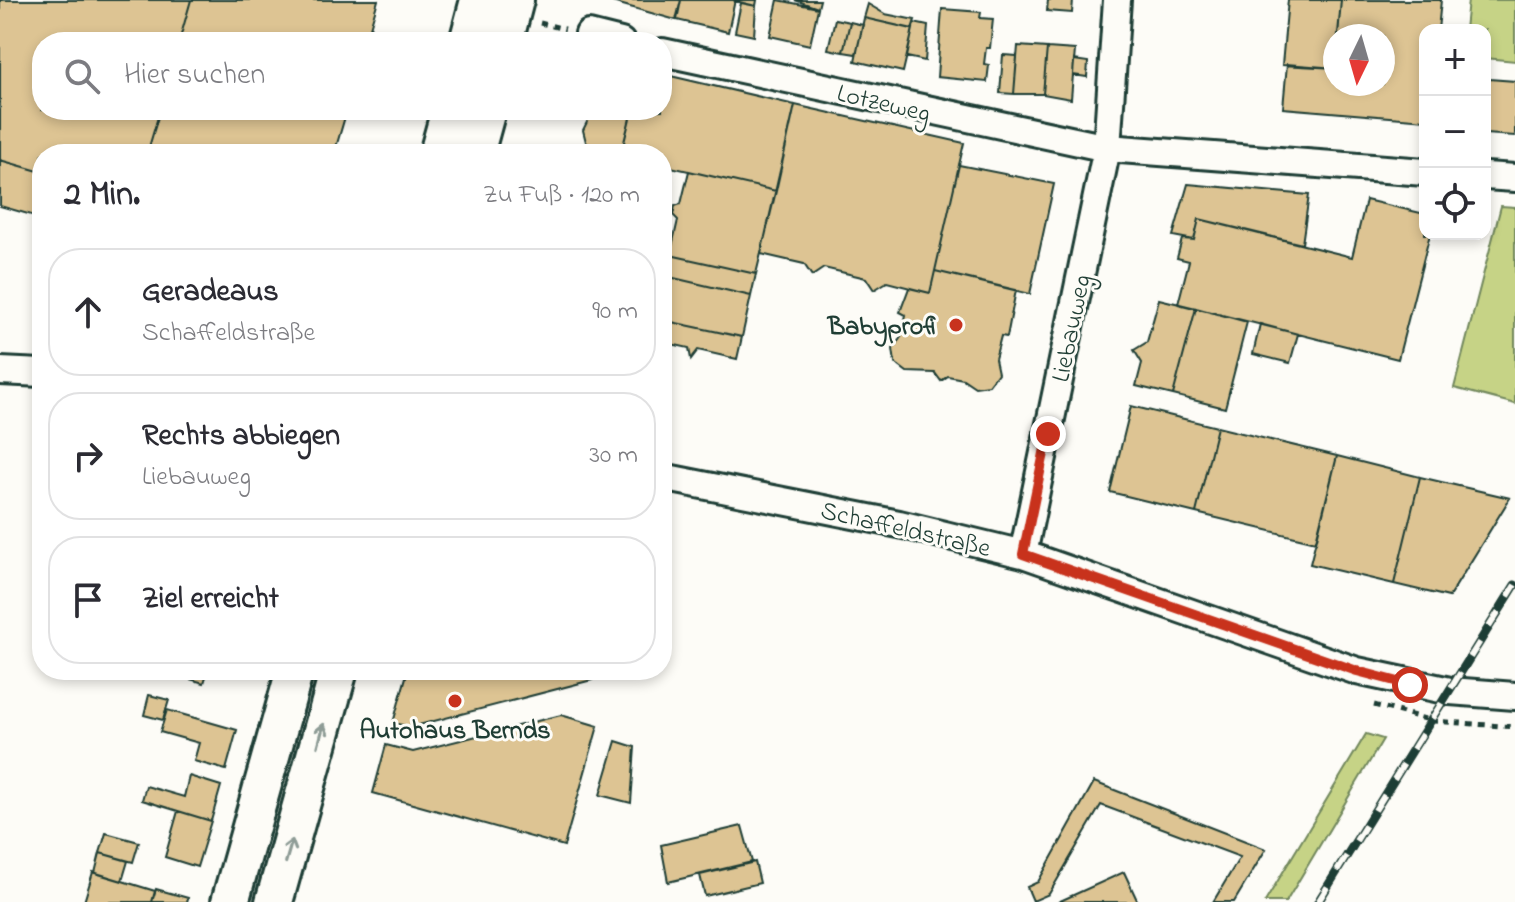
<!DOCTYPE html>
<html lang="de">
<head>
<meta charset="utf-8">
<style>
	:root { --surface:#fff; --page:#f7f7f7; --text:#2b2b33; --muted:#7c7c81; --line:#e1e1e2 }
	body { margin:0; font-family:"Indie Flower",sans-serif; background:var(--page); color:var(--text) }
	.controls { position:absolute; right:24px; top:24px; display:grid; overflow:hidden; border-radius:16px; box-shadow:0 4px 12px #0003 }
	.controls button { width:72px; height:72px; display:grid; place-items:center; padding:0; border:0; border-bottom:2px solid var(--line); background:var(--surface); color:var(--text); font:40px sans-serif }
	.compass { position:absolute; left:1323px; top:24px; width:72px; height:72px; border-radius:50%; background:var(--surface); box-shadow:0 4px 12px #0003; rotate:185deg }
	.stop { position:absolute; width:24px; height:24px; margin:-18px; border:6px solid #c8321e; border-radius:50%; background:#fff }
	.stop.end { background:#c8321e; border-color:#fff; box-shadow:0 2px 8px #0008 }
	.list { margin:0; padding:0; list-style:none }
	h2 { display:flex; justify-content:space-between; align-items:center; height:104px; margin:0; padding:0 32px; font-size:34px }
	h2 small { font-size:26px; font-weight:400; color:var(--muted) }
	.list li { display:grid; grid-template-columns:52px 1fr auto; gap:24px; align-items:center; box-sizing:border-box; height:128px; margin:0 16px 16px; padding:0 16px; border:2px solid var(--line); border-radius:32px }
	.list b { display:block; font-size:30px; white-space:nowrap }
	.list p { margin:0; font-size:26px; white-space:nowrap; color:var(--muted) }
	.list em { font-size:26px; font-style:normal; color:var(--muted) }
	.icon { flex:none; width:44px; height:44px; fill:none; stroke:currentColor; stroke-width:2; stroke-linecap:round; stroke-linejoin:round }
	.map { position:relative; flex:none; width:1515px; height:902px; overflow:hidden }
	.search { position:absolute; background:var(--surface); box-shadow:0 4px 12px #0003; left:32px; top:32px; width:640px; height:88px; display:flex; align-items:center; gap:20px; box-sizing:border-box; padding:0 28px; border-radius:32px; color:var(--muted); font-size:30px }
	.panel { position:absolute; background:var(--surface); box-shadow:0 4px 12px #0003; left:32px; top:144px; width:640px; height:536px; border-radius:32px }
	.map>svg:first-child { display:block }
</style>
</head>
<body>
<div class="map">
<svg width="1515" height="902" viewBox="0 0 1515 902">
	<rect width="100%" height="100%" fill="#fdfcf7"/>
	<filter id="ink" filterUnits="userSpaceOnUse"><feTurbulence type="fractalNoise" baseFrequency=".0125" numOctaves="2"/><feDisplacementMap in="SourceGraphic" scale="16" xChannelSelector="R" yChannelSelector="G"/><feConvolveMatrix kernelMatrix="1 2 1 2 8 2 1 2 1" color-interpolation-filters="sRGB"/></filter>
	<g filter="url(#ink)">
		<path fill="#c6d386" stroke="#72885d" stroke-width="2" d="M1468,0H1515V61L1485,58V30H1465Z
			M1501,206L1515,207V404L1454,388Z
			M1366,734L1383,739L1286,902H1265Z"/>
		<path fill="#ddc493" stroke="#1f3d34" stroke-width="2" d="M0,0H191L179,42H42V110H160L147,154H42V172L0,160Z
			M191,0H378L366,42H179Z
			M605,0H681L676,20Z
			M681,0H735L728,32L677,20Z
			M757,0L756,6L735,1V0Z
			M778,0L818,8L810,45L770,36Z
			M795,0H820L818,8Z
			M1048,0H1073L1072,13L1047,11Z
			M1288,0H1341L1335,68L1282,65Z
			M1341,0H1441L1438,30H1425V120L1283,108L1287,64L1335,68V84H1383V36H1338Z
			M741,3L756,6L754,36L735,32Z
			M868,4L885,14L915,20L912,29L864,18Z
			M942,9L981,12L980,18L993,19L990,48H986L984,64L989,65L987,82L937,77Z
			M864,18L913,29L903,72L855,61Z
			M835,19L850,22L843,52L828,49Z
			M850,22L863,25L856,54L843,52Z
			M914,23L928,26L925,61L907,57Z
			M1018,46L1047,48L1043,94H1014Z
			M1047,48L1075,50L1071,99L1043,94Z
			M1003,55L1017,56L1014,94L1000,93Z
			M1074,60L1088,62L1087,77L1073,75Z
			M662,74L795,105L776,191L662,165V154H621L632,110H662Z
			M1489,79L1515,81V136L1485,134Z
			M795,105L964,143L930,293L887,282L874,290L866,278L824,268L812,276L804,264L761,254Z
			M160,110H347L334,154H147Z
			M593,110H632L622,151L596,150L586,142L583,130Z
			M0,160L42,172V218L0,206Z
			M959,165L1054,184L1030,294L935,271Z
			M689,171L776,191L756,274L670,255L678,220L673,215L675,206L681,204Z
			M1188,184L1309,195L1302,244L1199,219L1194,240L1173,236Z
			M1366,200L1425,214V234H1430L1398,359L1178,304L1189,261L1177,258L1182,239L1194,240L1199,219L1352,257Z
			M670,255L756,274L751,296L665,276Z
			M935,271L1016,290L1007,337L1001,336L995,359L998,373L989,385L975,387L963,379L948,376L941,381L935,373L907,372L895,363L893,349L901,337L906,315L900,312L909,288L930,293Z
			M665,276L751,296L742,337L662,320Z
			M1159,299L1196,308L1173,395L1136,386L1142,363L1134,350L1147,342Z
			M1196,308L1247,322L1225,408L1173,395Z
			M662,320L742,337L737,359L698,350L691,359L689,348L662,342Z
			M1260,324L1298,334L1290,363L1253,354Z
			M1131,406L1217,427L1196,513L1110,492Z
			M1217,427L1337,456L1316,542L1196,513Z
			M1337,456L1420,477L1394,584L1310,564Z
			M1420,477L1510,498L1449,597L1394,584Z
			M158,670H208L204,683Z
			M408,670H590L592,680L411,727L393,723Z
			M149,695L169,700L163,720L144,715Z
			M167,710L237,730L226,770L194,761L199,743L160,732Z
			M561,715L598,726L564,846L373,793L386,745L413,752Z
			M616,741L635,747L631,803L600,795Z
			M189,776L221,786L211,821L142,800L146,786L184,797Z
			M1094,782L1266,849L1234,902H1213L1240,857L1101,805L1049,894L1033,901L1027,887L1038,882Z
			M178,811L211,821L197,867L165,857Z
			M742,826L752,862L668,882L661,845Z
			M106,833L139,842L133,862L100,853Z
			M100,853L128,861L122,881L95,873Z
			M755,862L760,883L705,896L700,875Z
			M93,872L155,891L152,902H84Z
			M1124,872L1138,902H1058Z
			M156,889L188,898L187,902H152Z"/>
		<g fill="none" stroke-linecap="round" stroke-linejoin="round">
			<g stroke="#1f3d34" stroke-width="32">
				<path id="minor" d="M589,34L621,42
					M662,52L1107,148L1425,172
					M1485,176L1515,178
					M0,371L42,373
					M662,477L899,524L1023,554L1357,671L1450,691L1515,696
					M1023,554L1107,148L1117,0"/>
			</g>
			<g stroke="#1f3d34" stroke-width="42">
				<path id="secondary" d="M468,42L479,0
					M504,42L515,0
					M438,154L450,110
					M475,154L487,110
					M230,902L295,670
					M274,902L339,670"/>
			</g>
			<path stroke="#1f3d34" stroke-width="5" stroke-dasharray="6 6" stroke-linecap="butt" d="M540,23L565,29
				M1374,705L1433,721L1515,727"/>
			<use href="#minor" stroke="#fdfcf7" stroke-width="26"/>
			<use href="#secondary" stroke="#fdfcf7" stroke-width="36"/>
			<g stroke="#1f3d34" stroke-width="9">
				<path id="rail" d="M1318,902L1515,585"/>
			</g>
			<use href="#rail" stroke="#fdfcf7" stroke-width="6" stroke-dasharray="18" stroke-linecap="butt"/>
		</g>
		<defs><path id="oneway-shaft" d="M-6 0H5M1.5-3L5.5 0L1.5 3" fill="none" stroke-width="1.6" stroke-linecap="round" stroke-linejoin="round" transform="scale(2)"/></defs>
		<g stroke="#8e9c96">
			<use href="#oneway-shaft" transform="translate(321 735) rotate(-75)"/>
			<use href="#oneway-shaft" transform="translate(289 851) rotate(-74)"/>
		</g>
	</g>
	<g fill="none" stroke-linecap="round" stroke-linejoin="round" filter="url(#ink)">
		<path stroke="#c8321e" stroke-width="10" d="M1048,434L1023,554L1357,671L1410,685"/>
	</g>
	<g fill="#c8321e" stroke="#fdfcf7" stroke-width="3">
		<circle cx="956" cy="325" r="8"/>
		<circle cx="455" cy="701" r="8"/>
	</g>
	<g text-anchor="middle" stroke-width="6" stroke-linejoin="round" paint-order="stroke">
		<g font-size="26" fill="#1f3d34" stroke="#fdfcf7">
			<text transform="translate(884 102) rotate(13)" y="9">Lotzeweg</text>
			<text transform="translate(1070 328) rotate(-78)" y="9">Liebauweg</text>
			<text transform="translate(906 528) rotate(13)" y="9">Schaffeldstraße</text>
		</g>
		<g font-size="26" font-weight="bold" fill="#1f3d34" stroke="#fdfcf7" text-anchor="end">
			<text x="940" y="334">Babyprofi</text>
			<text x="455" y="738" text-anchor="middle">Autohaus Bernds</text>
		</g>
	</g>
</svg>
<div class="controls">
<button>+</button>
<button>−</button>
<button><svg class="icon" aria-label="locate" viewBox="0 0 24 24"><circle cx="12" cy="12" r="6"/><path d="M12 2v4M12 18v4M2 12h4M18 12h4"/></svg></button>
</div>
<svg class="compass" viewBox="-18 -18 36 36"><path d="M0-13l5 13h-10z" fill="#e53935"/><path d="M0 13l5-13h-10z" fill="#7c7c81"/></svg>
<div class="stop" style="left:1410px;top:685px"></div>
<div class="stop end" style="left:1048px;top:434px"></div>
<div class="search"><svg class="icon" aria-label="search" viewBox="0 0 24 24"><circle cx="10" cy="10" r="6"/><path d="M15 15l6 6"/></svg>Hier suchen</div>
<section class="panel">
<h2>2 Min.<small>Zu Fuß · 120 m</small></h2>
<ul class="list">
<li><svg class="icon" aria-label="ahead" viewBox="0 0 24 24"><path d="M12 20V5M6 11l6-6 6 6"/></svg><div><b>Geradeaus</b><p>Schaffeldstraße</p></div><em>90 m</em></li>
<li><svg class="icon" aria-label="right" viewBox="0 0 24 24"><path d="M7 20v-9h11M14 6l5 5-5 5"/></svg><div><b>Rechts abbiegen</b><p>Liebauweg</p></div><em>30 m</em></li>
<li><svg class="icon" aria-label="arrive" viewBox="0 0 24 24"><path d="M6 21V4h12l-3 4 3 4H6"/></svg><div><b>Ziel erreicht</b></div></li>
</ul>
</section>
</div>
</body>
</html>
